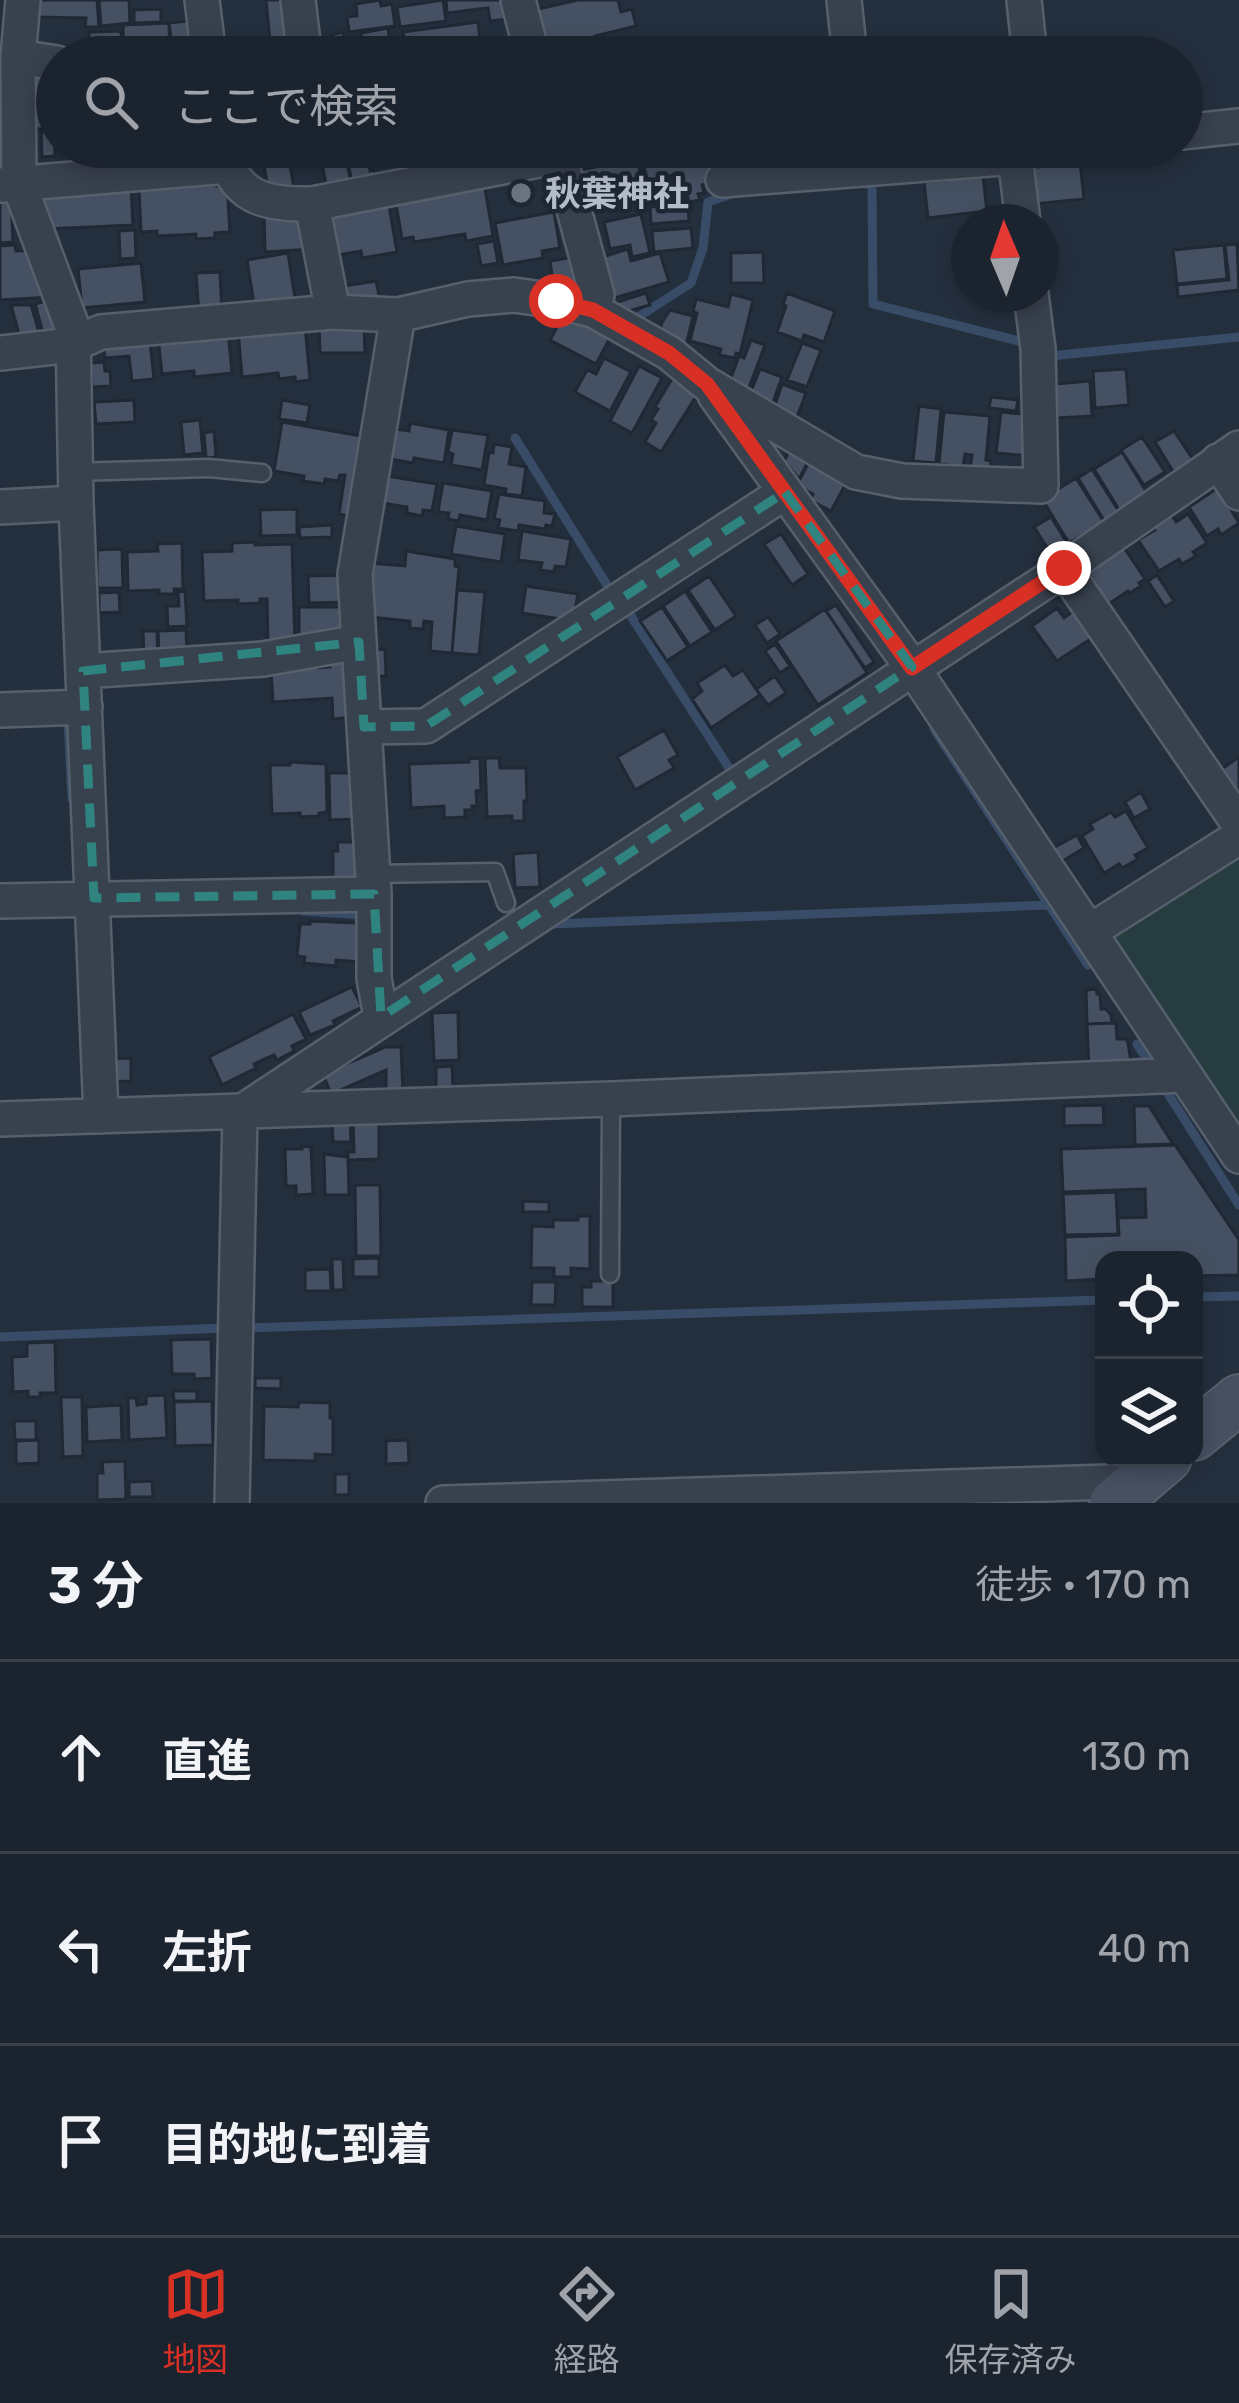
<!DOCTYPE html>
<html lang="ja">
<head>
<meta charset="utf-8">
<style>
	:root { --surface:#1b232e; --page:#242b36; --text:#f1f3f6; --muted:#a0a4aa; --line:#39404a; --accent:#d93025 }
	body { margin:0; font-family:Rubik,"Noto Sans JP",sans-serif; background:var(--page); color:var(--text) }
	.controls { position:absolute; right:36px; bottom:36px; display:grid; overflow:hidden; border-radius:24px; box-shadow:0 6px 18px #0003 }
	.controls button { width:108px; height:108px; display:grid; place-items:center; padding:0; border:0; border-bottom:3px solid var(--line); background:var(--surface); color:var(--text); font:60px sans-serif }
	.compass { position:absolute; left:951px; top:204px; width:108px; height:108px; border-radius:50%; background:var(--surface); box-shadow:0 6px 18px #0003; rotate:358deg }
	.stop { position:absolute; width:36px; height:36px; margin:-27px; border:9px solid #d93025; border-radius:50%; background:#fff }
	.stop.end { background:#d93025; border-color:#fff; box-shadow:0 3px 12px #0008 }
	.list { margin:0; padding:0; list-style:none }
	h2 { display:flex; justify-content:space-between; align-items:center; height:156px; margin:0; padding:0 48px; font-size:51px }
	h2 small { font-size:39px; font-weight:400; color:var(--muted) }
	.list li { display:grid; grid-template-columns:78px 1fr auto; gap:36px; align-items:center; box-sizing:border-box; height:192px; padding:0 48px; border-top:3px solid var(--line) }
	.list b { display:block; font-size:45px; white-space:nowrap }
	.list em { font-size:39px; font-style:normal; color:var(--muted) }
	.icon { flex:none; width:66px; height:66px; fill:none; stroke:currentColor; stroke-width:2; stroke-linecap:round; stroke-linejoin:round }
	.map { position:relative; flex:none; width:1239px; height:1503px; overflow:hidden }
	.search { position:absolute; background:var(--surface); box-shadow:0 6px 18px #0003; left:36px; right:36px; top:36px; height:132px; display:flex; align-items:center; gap:30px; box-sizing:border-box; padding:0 42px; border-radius:66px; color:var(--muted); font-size:45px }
	.sheet { height:732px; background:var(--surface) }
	nav { display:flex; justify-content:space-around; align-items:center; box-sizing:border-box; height:168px; border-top:3px solid var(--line); background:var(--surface); font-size:33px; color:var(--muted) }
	nav a { display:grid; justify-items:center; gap:6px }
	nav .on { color:var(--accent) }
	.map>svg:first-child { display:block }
</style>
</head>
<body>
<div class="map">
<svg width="1239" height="1503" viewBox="0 0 1239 1503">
	<rect width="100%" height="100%" fill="#242f3e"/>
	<path fill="#263c3f" d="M1239,852V1141L1113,954L1114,934Z"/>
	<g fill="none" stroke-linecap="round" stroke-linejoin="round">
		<path stroke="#394c67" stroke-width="9" d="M868,147V148
			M865,184L872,183L873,304L1023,342
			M632,321L691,283L703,248L708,202L734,193
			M1050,356L1239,337
			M515,438L607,585
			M629,613L731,771
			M68,720L72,799
			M934,729L1049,905
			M303,911L363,915V922
			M551,924L1049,905L1088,965
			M1137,1044L1152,1067
			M1167,1092L1239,1205
			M1194,1297L1239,1296
			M247,1328L1104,1300
			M0,1337L223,1328"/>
	</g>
	<path fill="#455162" stroke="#1f2835" stroke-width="3" d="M34,0H97L99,27H85L86,18L34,17Z
		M99,0H129L130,23L101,26Z
		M266,0H290L295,49L271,51Z
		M380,0L381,6L392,4L395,26L349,32L347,17L357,16L356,4Z
		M443,0L446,21L400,27L397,7Z
		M446,0H505L508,19L490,21L488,8L447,13Z
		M578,0H618L621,12L632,9L636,26L595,36L596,41L583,44L582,41L547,49L538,9Z
		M161,9V22L134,23V10Z
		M197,20L201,55L188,57L187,51L173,53L169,23Z
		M478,22L482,57H407L403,32Z
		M169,23L170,57H124L123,25Z
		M388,28L390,42L394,41L397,57H335L331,35L343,32L346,50L363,46L361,33Z
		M121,31L122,57H90L89,32Z
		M645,38L647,57H623L621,40Z
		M25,73L49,75L48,87L57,88V131L23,127Z
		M41,132H54L55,156L42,157Z
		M261,147H287L295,194L268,190Z
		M289,147H344L351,183L335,186L334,182L326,184L320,153L304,156L303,151L290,154Z
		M385,147H412L414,160L389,164Z
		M624,147H634L643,184L636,185L637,192L624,194L628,208L613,211L611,206L584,212L574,171L600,166L597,153Z
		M640,147H709L717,182L702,185L704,193L698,194L700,200L689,202L682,173L647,181Z
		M725,147H750L751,165L726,166Z
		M794,147H841L842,155L794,158Z
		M367,153L370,171L374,170L377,185L353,189L347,156Z
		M1080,162L1084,199L1033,204L1029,168Z
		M983,176L987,211L928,218L924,182Z
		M483,177L493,236L466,241L465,234L414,242L413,237L402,239L395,198Z
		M217,179V186L227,185L230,232L215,233V238L196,239V234L157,236V231L141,232L139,190L165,182V188L184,187V181Z
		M131,187L133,225L46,229L44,192Z
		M11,197L13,242L0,243V198Z
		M388,200L397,252L362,258L361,251L327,257L319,212Z
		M688,204L689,221L651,224L650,207Z
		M306,212L313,249L265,252L264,214Z
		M554,212L560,248L542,251L543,258L503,265L495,223Z
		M641,214L650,253L632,257L630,245L610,249L604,222Z
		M691,228L693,248L654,252L652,231Z
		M135,230L136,258L120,259L119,231Z
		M494,241L498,263L481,266L477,244Z
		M1237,244L1239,290L1178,297L1177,285L1229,280L1225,245Z
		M15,245L16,251L40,250L52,297L0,300V246Z
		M1224,245L1227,279L1177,284L1173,250Z
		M628,249L631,261L660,253L669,282L611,299L599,258Z
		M763,252L764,283H731V253Z
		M288,253L295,298L254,304L247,260Z
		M574,257L579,286L554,290L550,261Z
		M141,263L145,302L82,308L78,269Z
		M220,272L222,313L199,314L196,273Z
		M376,281L381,305L347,306L344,286Z
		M646,293L650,305L618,314L614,303Z
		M787,293L835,311L824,342L804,335L802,341L777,332L786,306L783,305Z
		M731,294L753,300L740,354L736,353L735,358L719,355L721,349L690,341L697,313L693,312L696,299L728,307Z
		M56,298L65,327L43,333L35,304Z
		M11,305H31L39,332L20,338Z
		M670,310L693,316L685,350L661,343V324Z
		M564,314L610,338L596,364L550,340Z
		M364,323L365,353H320L319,324Z
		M305,325L310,380L295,382V377L279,379L278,373L242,377L238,331Z
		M228,330L232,373L194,377V371L162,374L158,337Z
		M102,339L150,340L154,379L132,381L129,356L105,358Z
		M751,340L765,345L747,393L728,386L739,356L744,358Z
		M802,343L821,350L807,387L787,380Z
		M604,358L631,372L610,411L575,392L587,370L596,374Z
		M104,362L105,371H110L111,386L92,387L90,363Z
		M639,366L662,378L632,433L610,421Z
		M760,369L782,377L772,405L749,396Z
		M1126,369L1129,405L1095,408L1093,371Z
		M675,374L700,390L661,452L645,442L656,423L651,420L658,409L655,407Z
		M1090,381L1092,416L1057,418L1055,384Z
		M782,384L806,393L797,417L774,408Z
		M991,397L1018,400L1016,411L989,408Z
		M134,400L135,422L96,424L94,402Z
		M282,400L310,405L307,423L279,419Z
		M919,406L941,409L936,463L913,461Z
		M944,412L990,416L986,460L991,461L990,479L969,477L972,455L965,454L963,467L939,464Z
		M1001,412L1032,415L1028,456L996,453Z
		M200,420L203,453L184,455L181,422Z
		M282,422L367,437L354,517L339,514L345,475H340L338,481L325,479L324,484L303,481L304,476L274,471Z
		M410,423L449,430L444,463L414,458L413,463L385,458L390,428L409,431Z
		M452,430L488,435L482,470L451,465L453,454L448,452Z
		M214,431L216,457L206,458L204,433Z
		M1174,431L1194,461L1174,473L1155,442Z
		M1142,437L1165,472L1144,485L1121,450Z
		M494,444L512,447L509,464L526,467L522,496L505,494L506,489L484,485L489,452L493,453Z
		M792,446L811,456L799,479L784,461Z
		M1122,452L1149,496L1121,513L1094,469Z
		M812,456L850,476L831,511L810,500L813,494L797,485Z
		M1092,469L1120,513L1105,522L1078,478Z
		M380,475L437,484L432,511L423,510L422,516L407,513V507L375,502Z
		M1076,478L1104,522L1069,543L1042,499Z
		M443,483L492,491L487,520L460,515L459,521L448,519L449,513L438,512Z
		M1218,488L1239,523L1221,535L1218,529L1207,536L1189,507Z
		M499,494L545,501L544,513L555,514L552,526L546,525L545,529L519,525L518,531L498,528L500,520L494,519Z
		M297,509V535L261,536L260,510Z
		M1171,514L1176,522L1188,514L1207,543L1193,552L1196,556L1182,564L1179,559L1159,571L1138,540L1155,530L1152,526Z
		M1051,517L1069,546L1053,557L1034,527Z
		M332,525V537L300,538L299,527Z
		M456,526L505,534L501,562L451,554Z
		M522,531L571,539L566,567L555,566L554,572L540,570L542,563L518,560Z
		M781,534L808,574L792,585L764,544Z
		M255,542V545L292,544L295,645H268L267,599H260V603L238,604V600L204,601L202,552L232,551V543Z
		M182,543L183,589H174L175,594H159V590L128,591L127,552L158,551L157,544Z
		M1123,546L1145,579L1139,583L1141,586L1130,593L1128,591L1107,605L1084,571Z
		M122,549L123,588H97V550Z
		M406,551L455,559V566L459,567L452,653L430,651L432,622L424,621L423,629L410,628V621L370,617L369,563L405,566Z
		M348,575L349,602L309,603L308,576Z
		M1157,575L1174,601L1165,607L1148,581Z
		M709,576L736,616L715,630L688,590Z
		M526,586L578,594L573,621L522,613Z
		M457,590L485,592L479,655L452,653Z
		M185,591L187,626L168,627L167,606H179L178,592Z
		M685,591L712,632L690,646L663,606Z
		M119,592L120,612L99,613V593Z
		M836,605L874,662L865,668L826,611Z
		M299,607H345V638L299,639Z
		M662,607L688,647L667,661L640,621Z
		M1079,607L1092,638L1057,661L1032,626L1057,608L1064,618Z
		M825,609L867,673L818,705L776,641Z
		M768,617L780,634L767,643L755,625Z
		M186,630L187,656L159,657L158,631Z
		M143,631H157L158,659H144Z
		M775,644L790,666L780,673L765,651Z
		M385,649L386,676L368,677L366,651Z
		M349,657L352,717L333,719L332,698L273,702L271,671L317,661L318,668L330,667L329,658Z
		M725,665L733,676L743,670L760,695L711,728L692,699L702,691L697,683Z
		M775,676L786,693L768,705L756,689Z
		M664,730L678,755L669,760L674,768L635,790L617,757Z
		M1239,757V795L1233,799L1216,773Z
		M480,758L481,790L476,791L477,806H472V810H465V817L444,818V806L411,808L409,764L469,762L468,759Z
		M485,758H499L500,768H526L527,801H524V821H512V816L487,817Z
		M290,762L326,764L327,812L319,813V816L300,817V813L272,814L270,765H290Z
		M329,773H358L359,819L330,820Z
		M1141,792L1150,809L1134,818L1125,802Z
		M1126,811L1148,848L1135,855L1138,859L1122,868L1119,864L1104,873L1082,836L1093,829L1090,824L1111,812L1115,817Z
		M1077,835L1084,848L1061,862L1053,848Z
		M337,842H359L360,878H333V851H338Z
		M538,852L540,887L515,888L513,854Z
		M310,921L357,923V929L366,930L363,962L336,960V966L304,963L305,957L297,956L300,924H310Z
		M352,987L362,1007L333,1021L335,1025L310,1035L299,1012Z
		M1096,989L1097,994H1100L1101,1009H1106L1111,1015L1112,1023L1087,1024L1086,990Z
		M458,1012L459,1060L434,1061L432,1013Z
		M293,1014L306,1039L292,1046L294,1051L277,1060L274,1055L254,1064L256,1068L222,1085L209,1057Z
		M1116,1023L1117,1039H1126L1128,1043L1132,1068L1089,1069L1087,1024Z
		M385,1047H401L403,1092L386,1093V1070L331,1094L323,1074Z
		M131,1058V1081L111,1082L110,1059Z
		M452,1066L453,1087L436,1088V1067Z
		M1103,1105L1104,1125L1064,1126V1106Z
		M1134,1106H1149L1173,1144L1135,1145Z
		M332,1121H350L351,1142H333Z
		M353,1121H379V1159L348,1160V1152H354Z
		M1175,1145L1239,1240V1275L1194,1276V1260H1104V1279L1066,1281L1065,1237L1119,1235L1118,1218L1146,1217L1145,1189L1063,1192L1061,1149Z
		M302,1146L311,1147L313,1194L296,1195V1186H286L285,1149H302Z
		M324,1154L348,1157L349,1195H325Z
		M355,1185H380L381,1256H356Z
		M1116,1192L1118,1234L1065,1235L1063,1194Z
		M523,1201L549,1202V1212H523Z
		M578,1216H590V1269L571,1268V1277H554V1268H531L532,1226L553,1227V1220H578Z
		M379,1258V1277H353V1259Z
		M332,1259H343L344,1290H333Z
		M330,1269L331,1291H305V1270Z
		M591,1281H613V1307H582V1287H591Z
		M532,1282H556L555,1305H531Z
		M211,1339L212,1378L194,1379V1374H172L171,1340Z
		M55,1342L56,1393H40V1397H28V1391L13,1392L12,1357L27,1356V1343Z
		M255,1378H281V1389L255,1388Z
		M173,1391H197V1401H174Z
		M165,1395L167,1438L129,1440L128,1398H136L137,1405L146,1404V1396Z
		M61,1397H82L83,1456L63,1457Z
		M212,1401L213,1445L175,1446L174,1402Z
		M299,1402L330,1403V1418H333V1455L315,1454V1461L263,1460L264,1406L298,1407Z
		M121,1405L122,1440L87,1442L86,1407Z
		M14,1421H36V1440H15Z
		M39,1440V1463L16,1464V1441Z
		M408,1440L409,1463L386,1464V1441Z
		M125,1461L126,1499L97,1500V1473H103L102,1462Z
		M335,1474H349V1495H335Z
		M152,1481L153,1497H129V1482Z"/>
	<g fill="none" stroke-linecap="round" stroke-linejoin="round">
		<g stroke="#565f6c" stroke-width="21">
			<path id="service" d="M559,156L599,147
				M75,472L209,468L262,473
				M372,874L495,872L506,903
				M610,1274L611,1099"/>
		</g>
		<g stroke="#565f6c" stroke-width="38">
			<path id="minor" d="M23,0L18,57L19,184L73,329L76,503L101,1116
				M202,0L209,57
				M518,0L533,57
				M844,0L850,57
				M1024,0L1030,57
				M18,57L57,63
				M273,57L304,51L298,0
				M1182,132L1239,126
				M223,147C232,198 266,205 312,204L559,156
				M557,147L597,295L593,310
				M1015,157L1023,222
				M723,180L1015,157L1038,147
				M2,185L227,166
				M312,204L333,312
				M0,353L72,345L101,332L333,312L398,315L468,299L514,295L556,301L593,310L669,353L707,384L856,472L902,481L1041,486L1038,349L1031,294
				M715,395L912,667L1239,1156
				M1218,461L1239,493
				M0,507L76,503
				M1064,569L1239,824
				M83,671L263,659L359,642
				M0,710L85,707
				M364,727L426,726L785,492
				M0,901L374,894
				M1089,932L1239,837
				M381,1017L374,978V894L355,574L398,315
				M0,1119L611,1099L1185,1075
				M232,1503L240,1113L1064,569L1239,448
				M443,1503L1140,1481"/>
		</g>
		<g stroke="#565f6c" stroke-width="52">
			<path id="secondary" d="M1194,1436L1239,1399
				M1114,1503L1167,1458"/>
		</g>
		<use href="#service" stroke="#38414e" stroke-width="16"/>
		<use href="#minor" stroke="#38414e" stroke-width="33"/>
		<use href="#secondary" stroke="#465061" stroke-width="48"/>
	</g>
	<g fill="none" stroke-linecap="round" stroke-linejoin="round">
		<path stroke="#d93025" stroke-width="15" d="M556,301L593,310L669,353L707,384L912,668L1064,568"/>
	</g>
	<path fill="none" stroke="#308480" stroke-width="9" stroke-dasharray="24 15" stroke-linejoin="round" d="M785,492L912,667L381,1017L374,894L94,898L83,671L359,642L364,727L426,726Z"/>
	<circle fill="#6b7280" stroke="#1d2633" stroke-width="4.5" cx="521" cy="193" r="12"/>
	<g text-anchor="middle" stroke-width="9" stroke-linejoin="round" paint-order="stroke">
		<g font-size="36" font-weight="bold" fill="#b4bcc9" stroke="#1d2633" text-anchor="start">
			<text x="545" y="206">秋葉神社</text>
		</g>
	</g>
</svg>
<div class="controls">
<button><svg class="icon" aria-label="locate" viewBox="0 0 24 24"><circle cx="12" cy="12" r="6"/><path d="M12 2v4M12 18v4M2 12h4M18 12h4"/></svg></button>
<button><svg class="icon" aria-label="layers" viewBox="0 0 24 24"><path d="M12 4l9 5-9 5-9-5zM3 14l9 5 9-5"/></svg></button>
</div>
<svg class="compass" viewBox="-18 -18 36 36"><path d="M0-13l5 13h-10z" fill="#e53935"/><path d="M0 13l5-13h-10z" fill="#a0a4aa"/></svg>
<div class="stop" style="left:556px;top:301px"></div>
<div class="stop end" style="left:1064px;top:568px"></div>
<div class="search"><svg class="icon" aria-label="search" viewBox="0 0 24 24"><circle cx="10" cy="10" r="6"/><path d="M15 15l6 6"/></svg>ここで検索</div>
</div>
<section class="sheet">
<h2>3 分<small>徒歩 · 170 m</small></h2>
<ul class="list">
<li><svg class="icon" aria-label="ahead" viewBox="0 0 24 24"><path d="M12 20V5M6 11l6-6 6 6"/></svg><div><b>直進</b></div><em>130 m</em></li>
<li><svg class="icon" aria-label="left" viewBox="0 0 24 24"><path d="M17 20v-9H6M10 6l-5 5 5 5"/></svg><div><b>左折</b></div><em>40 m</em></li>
<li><svg class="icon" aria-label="arrive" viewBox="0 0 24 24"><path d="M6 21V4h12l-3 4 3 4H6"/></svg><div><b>目的地に到着</b></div></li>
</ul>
</section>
<nav>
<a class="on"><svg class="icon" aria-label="map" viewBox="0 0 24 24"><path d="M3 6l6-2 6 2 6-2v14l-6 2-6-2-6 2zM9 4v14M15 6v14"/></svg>地図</a>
<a><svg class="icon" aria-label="directions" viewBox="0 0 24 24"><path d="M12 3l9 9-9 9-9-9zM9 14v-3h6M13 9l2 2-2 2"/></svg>経路</a>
<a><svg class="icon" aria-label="saved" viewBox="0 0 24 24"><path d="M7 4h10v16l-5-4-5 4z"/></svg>保存済み</a>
</nav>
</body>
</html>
